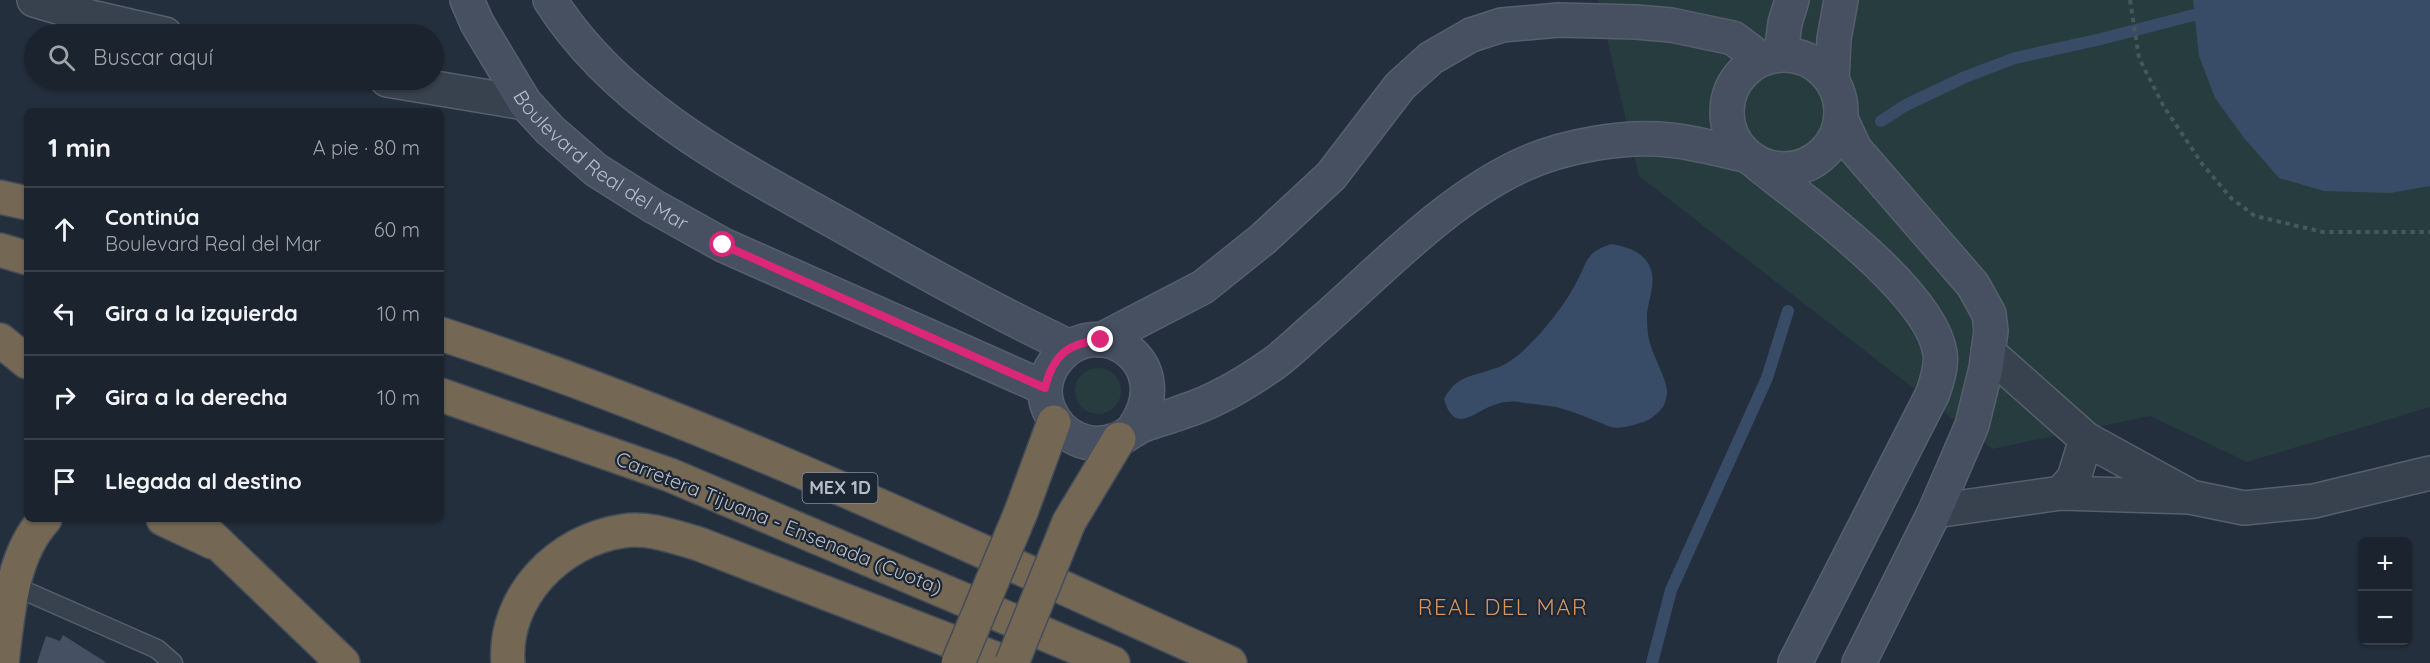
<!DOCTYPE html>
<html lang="es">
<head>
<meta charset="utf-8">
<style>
	:root { --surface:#1b232e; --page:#242b36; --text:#f1f3f6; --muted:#a0a4aa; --line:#39404a }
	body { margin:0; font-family:Quicksand,sans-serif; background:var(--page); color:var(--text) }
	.controls { position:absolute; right:18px; bottom:18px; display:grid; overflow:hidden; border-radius:9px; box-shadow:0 2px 4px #0004 }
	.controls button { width:54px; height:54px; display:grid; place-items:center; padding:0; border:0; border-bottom:2px solid var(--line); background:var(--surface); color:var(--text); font:30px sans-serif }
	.stop { position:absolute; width:18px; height:18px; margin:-14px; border:4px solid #db2777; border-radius:50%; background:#fff }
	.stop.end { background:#db2777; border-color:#fff; box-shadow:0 2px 6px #0008 }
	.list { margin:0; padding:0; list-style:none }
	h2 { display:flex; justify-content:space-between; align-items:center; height:78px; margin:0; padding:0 24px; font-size:26px }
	h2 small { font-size:20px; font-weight:400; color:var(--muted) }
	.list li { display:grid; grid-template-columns:39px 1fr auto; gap:18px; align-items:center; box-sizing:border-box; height:84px; padding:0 24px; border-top:2px solid var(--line) }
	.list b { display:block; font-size:22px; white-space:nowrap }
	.list p { margin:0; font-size:20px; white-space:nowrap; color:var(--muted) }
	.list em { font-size:20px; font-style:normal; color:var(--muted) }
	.icon { flex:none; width:33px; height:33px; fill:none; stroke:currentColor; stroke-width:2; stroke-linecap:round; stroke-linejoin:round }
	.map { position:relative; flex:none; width:2430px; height:663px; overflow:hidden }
	.search { position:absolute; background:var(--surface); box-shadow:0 2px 4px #0004; left:24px; top:24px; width:420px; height:66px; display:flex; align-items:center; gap:15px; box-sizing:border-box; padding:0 21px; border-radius:33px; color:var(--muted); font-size:22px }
	.panel { position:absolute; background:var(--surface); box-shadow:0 2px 4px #0004; left:24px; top:108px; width:420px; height:414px; border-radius:9px }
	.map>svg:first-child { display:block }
</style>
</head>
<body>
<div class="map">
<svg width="2430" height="663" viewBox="0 0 2430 663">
	<rect width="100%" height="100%" fill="#242f3e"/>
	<path fill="#263c3f" d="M1598,0H2430V407L2247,462L2150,416L1992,449L1639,176Z
		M1075 391a23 23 0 1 1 46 0a23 23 0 1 1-46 0Z"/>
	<path fill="#394c67" d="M2193,0H2430V186L2390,193L2324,191L2279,178L2244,138L2215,98L2199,56Z
		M1611,244C1622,246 1636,249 1644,258C1660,275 1649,295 1647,314C1647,320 1647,327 1648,333C1649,351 1668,379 1667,393C1666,404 1662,410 1654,416C1649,421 1640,423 1633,425C1611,431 1610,426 1591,419C1580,414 1567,410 1556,407C1545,405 1534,404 1524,403C1514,401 1507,401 1497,404C1475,410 1455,437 1444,399C1457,375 1471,377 1493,369C1507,365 1518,356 1528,346C1544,331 1566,303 1576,283C1588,262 1584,253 1611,244Z"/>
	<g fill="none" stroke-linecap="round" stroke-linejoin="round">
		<path stroke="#394c67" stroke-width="12" d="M1881,121L1906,105L1965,77L2015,58L2101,39L2209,11
			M1652,663L1671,590L1767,378L1788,311"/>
	</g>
	<path fill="#455162" d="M63,635L107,663H37L46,636L60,641Z"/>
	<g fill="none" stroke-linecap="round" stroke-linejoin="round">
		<g stroke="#565f6c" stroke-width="21">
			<path id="lane" d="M14,586L157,649L173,663"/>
		</g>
		<g stroke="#565f6c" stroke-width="36">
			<path id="street" d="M34,0L91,17L165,34
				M387,80L525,103
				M1988,352L2086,439L2186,494
				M2061,493L2074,478L2086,439
				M1935,511L2061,493L2190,497L2244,508L2314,501L2430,473"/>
		</g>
		<g stroke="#565f6c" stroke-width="36">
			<g id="secondary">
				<path id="s1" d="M467,0L477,23L525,103L550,130L596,170L653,206L723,245L1045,388"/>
				<path d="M550,0C617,106 735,166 841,225C917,268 992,310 1070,347"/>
				<path d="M1781,54L1785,23L1792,0"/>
				<circle cx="1784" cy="112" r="57"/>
				<path d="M1832,81L1834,39L1841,0"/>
				<path d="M1841,119L1855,149L1973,285L1989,314L1991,331L1986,368L1972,425L1935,511L1859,663"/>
				<path d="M1759,165C1807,203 1931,292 1940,353C1942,367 1937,380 1933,393L1795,663"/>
				<path d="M1101,340L1203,287L1263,239L1331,176L1400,86L1431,58L1471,35L1502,25L1559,20L1636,22L1671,25L1733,38L1761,59"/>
				<path d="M1134,428C1179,363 1100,311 1059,357C1046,371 1041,392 1049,410C1061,437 1088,450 1116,440C1126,437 1133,429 1143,425C1156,420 1169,417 1182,412C1214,402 1246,383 1273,364C1291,351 1307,334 1324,320C1386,265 1447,200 1522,165C1563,146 1625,135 1669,140C1694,142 1720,150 1745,155"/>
			</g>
		</g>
		<g stroke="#434c59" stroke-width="36">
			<path id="highway" d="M0,197L27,203
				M0,250L27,258
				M441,334C711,422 971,547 1230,663
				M0,340L27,362
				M441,395L670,475L1113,663
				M1021,512L1054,422
				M163,519L212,542
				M193,519L343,663
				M1069,522L1119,439
				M2,663C8,615 11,556 45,519
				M508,663C503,597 559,540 623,531C649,527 675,537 699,544L1007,663"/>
		</g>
		<path stroke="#44595c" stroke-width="4" stroke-dasharray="4.5 4.5" stroke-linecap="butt" d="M2130,0L2139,58L2164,107L2203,165L2231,198L2255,216L2323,232H2430"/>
		<use href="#lane" stroke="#38414e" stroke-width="18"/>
		<use href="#street" stroke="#38414e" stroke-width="33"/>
		<use href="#secondary" stroke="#465061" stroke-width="33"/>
		<use href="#highway" stroke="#746855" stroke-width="33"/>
		<g stroke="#434c59" stroke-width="36" stroke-linecap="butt">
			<path id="highway-bridge" d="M958,663L1021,512
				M1012,663L1069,522"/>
		</g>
		<use href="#highway-bridge" stroke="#746855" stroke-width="33"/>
	</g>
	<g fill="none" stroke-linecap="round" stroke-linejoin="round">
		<path stroke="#db2777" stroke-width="8" d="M723,245L1045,388C1053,355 1068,343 1101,340"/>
	</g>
	<g text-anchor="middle" stroke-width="4.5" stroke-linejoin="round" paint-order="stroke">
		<rect fill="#1d2633" stroke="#878f9c" stroke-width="1.5" x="802.5" y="473" width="75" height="30" rx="4.5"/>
		<g font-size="18" font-weight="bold" fill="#b4bcc9">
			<text x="840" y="494">MEX 1D</text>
		</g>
		<g font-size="20" fill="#b4bcc9" stroke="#1d2633">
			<text dy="7" stroke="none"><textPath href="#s1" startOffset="214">Boulevard Real del Mar</textPath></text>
			<text transform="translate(779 523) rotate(22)" y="7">Carretera Tijuana - Ensenada (Cuota)</text>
		</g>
		<g font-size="22" letter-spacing="1.5" fill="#d59563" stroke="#1d2633">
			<text x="1503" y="615">REAL DEL MAR</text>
		</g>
	</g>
</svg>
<div class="controls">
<button>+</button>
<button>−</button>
</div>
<div class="stop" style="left:723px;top:245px"></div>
<div class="stop end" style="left:1101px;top:340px"></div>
<div class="search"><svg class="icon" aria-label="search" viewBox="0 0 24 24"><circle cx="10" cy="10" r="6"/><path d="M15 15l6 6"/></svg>Buscar aquí</div>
<section class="panel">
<h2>1 min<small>A pie · 80 m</small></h2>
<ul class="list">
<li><svg class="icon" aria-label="ahead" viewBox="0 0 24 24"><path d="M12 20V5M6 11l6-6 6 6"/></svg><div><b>Continúa</b><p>Boulevard Real del Mar</p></div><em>60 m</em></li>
<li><svg class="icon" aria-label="left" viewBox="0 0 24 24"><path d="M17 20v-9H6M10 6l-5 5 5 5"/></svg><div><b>Gira a la izquierda</b></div><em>10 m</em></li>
<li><svg class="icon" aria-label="right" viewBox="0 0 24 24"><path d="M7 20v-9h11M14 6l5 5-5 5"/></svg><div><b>Gira a la derecha</b></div><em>10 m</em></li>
<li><svg class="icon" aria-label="arrive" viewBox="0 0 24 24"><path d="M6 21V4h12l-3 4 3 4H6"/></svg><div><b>Llegada al destino</b></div></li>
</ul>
</section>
</div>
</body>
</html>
